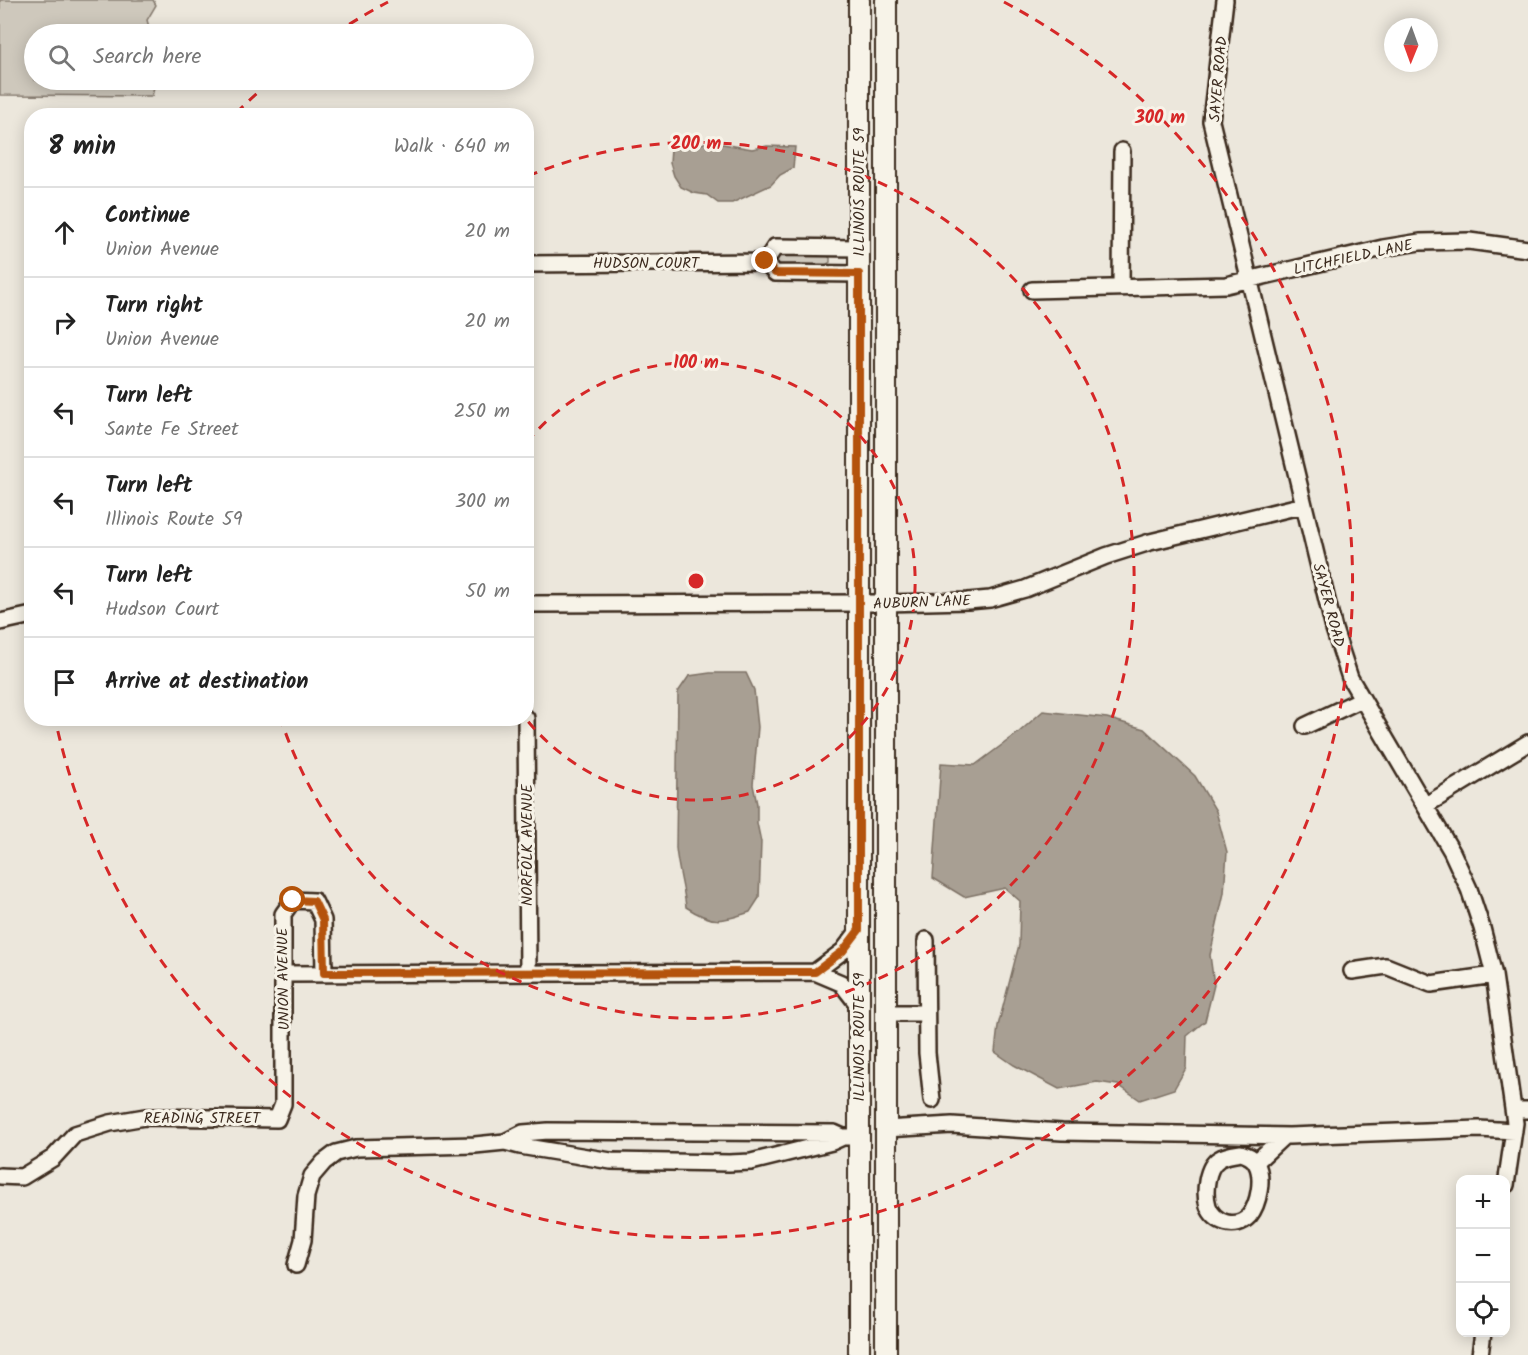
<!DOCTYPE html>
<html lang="en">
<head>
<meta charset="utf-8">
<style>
	:root { --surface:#fff; --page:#f2f2f2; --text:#222; --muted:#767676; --line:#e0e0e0 }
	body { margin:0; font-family:Kalam,sans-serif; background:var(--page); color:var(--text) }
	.controls { position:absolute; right:18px; bottom:18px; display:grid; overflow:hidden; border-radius:12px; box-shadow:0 3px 15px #0003 }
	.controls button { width:54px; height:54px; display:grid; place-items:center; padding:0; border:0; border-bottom:2px solid var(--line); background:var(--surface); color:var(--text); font:30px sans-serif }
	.compass { position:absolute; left:1384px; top:18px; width:54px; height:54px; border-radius:50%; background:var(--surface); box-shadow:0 3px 15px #0003; rotate:181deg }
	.stop { position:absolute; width:18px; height:18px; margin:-14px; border:4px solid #b45309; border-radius:50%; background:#fff }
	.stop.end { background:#b45309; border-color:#fff; box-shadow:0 2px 6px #0008 }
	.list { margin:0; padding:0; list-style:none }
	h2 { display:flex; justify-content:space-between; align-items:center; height:78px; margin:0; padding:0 24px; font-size:26px }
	h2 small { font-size:20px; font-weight:400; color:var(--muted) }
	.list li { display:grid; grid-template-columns:39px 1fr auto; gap:18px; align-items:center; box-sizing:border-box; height:90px; padding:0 24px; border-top:2px solid var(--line) }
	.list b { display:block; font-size:22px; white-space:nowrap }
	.list p { margin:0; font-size:20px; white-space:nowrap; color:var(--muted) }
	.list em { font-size:20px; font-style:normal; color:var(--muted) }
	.icon { flex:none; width:33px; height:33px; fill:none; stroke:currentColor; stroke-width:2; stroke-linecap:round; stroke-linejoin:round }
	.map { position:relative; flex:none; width:1528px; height:1355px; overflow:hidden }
	.search { position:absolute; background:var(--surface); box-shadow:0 3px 15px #0003; left:24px; top:24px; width:510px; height:66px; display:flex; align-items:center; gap:15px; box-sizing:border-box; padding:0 21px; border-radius:33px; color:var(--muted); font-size:22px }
	.panel { position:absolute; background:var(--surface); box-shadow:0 3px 15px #0003; left:24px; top:108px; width:510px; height:618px; border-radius:24px }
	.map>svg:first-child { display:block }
</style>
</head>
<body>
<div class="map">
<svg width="1528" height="1355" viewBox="0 0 1528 1355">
	<rect width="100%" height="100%" fill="#ece7dc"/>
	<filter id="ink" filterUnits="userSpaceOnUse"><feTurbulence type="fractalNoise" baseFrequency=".0167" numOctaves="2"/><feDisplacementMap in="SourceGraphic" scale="12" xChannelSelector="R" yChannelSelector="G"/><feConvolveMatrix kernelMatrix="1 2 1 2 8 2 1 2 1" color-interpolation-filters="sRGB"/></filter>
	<g filter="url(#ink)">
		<path fill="#cec8bc" stroke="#84796d" stroke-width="1.5" d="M0,0H153L156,5L147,20L151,34H34V80H156L152,96L0,95Z
			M780,254H825L830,258V262L824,266H779L776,260Z"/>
		<path fill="#a89f93" stroke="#7c7064" stroke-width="1.5" d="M711,142L752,149L767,146L795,147L793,168L780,175L771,185L732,203H718L707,195L694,193L681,187L674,176L670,163L671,149Z
			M710,673H746L754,690L758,727L753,785L757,804V823L761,842L759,898L750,912C721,922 712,924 686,907C684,887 678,869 676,848L678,692L689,676Z
			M1043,711L1107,718L1144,729L1195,776L1216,811L1227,852L1224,893L1210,955L1214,985L1205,1021L1187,1036L1186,1068L1174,1089L1140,1100L1118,1085L1097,1082L1059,1089L1014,1065L995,1052L998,1026L1019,945L1020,901L1005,888L964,897L933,878L941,763L975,765L1018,733Z"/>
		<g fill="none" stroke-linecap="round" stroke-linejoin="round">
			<g stroke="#3b2a1e" stroke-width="20">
				<path id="minor" d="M1225,0L1211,121L1334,629L1350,678L1452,852L1469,889L1482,928L1494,975L1515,1123L1506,1185
					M765,262L775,247L859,248
					M765,262L775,273L859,274
					M526,264L765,262
					M1121,287L1122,151
					M1032,290L1226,285L1383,248L1420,242L1469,241L1528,249
					M526,604L886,603L968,601L990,599L1025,589L1106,556L1150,542L1304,505
					M0,622L32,615
					M526,718L528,972
					M1305,726L1362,699
					M1426,805L1528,743
					M926,940L927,1053L932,1100
					M1352,971L1386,966L1431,984L1494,975
					M815,972L843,951L859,930
					M284,974L815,972L841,983L859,1006
					M886,1013H926
					M1513,1110H1528
					M886,1129L952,1125L1062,1132L1289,1136L1479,1129L1514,1131
					M505,1142L523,1133L548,1131L834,1133L843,1137
					M1241,1153C1247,1155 1253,1157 1256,1163C1264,1177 1259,1204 1249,1216C1236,1230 1214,1223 1208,1206C1204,1193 1206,1167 1219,1159C1225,1155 1234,1154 1241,1153Z
					M1256,1162L1284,1136
					M0,1176L22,1177L53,1158L75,1134L110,1123L145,1117L277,1119L283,1104V914L293,900L314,901L323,920L324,973
					M296,1265L303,1240L306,1196L312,1176L324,1162L336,1153L356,1148L475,1145L505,1142L520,1146L611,1161L729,1163L751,1162L832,1142L843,1137H859
					M1480,1355L1483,1332"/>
			</g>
			<g stroke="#3b2a1e" stroke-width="24">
				<path id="major" d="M859,0V1355
					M886,0V1355"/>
			</g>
			<use href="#minor" stroke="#f7f3e8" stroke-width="15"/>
			<use href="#major" stroke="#f7f3e8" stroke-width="20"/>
		</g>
	</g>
	<g fill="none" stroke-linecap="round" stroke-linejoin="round" filter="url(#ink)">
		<path stroke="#b45309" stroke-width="8" d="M293,900L314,901L323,920L324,973L815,972L843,951L859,930V274L775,273L765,261"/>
	</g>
	<g fill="none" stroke="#d62828" stroke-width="3" stroke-dasharray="10 8">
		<path d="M527 442A219 219 0 1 1 526 719"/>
		<path d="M528 176A438 438 0 1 1 281 720"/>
		<path d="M236 113A656 656 0 0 1 270 82M334 34A656 656 0 0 1 388 2M1004 2A656 656 0 1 1 56 723"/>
	</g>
	<g text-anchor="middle" stroke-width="6" stroke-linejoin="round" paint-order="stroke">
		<g font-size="15" fill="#3b2a1e" stroke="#f7f3e8">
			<text transform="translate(1218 79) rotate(-85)" y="5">SAYER ROAD</text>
			<text transform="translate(859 192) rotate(-90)" y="5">ILLINOIS ROUTE 59</text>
			<text transform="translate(1353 257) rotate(-12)" y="5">LITCHFIELD LANE</text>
			<text x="646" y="268">HUDSON COURT</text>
			<text transform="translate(922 602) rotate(-2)" y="5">AUBURN LANE</text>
			<text transform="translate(1329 605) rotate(75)" y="5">SAYER ROAD</text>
			<text transform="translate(527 845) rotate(-90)" y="5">NORFOLK AVENUE</text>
			<text transform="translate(283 979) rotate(-91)" y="5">UNION AVENUE</text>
			<text transform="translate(859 1037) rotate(-90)" y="5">ILLINOIS ROUTE 59</text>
			<text x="202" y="1123">READING STREET</text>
		</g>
	</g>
	<circle cx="696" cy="581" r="9" fill="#d62828" stroke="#f7f3e8" stroke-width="3"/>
	<g font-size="18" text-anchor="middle" font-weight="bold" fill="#d62828" stroke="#f7f3e8" stroke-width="6" stroke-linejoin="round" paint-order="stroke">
		<text x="1160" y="123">300 m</text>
		<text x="696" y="149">200 m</text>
		<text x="696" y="368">100 m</text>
	</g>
</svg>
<div class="controls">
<button>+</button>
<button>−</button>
<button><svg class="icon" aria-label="locate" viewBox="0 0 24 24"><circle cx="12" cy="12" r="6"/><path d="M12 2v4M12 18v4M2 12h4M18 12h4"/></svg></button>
</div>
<svg class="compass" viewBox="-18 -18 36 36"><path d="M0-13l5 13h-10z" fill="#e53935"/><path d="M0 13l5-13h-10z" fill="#767676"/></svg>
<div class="stop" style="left:293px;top:900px"></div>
<div class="stop end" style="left:765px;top:261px"></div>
<div class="search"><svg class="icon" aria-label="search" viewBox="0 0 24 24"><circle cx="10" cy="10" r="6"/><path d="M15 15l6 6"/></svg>Search here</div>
<section class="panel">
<h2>8 min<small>Walk · 640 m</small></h2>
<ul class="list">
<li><svg class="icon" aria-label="ahead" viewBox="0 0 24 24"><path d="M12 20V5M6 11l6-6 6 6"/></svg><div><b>Continue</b><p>Union Avenue</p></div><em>20 m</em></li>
<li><svg class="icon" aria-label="right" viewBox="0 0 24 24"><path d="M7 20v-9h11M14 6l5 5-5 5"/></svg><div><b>Turn right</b><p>Union Avenue</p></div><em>20 m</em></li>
<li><svg class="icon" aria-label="left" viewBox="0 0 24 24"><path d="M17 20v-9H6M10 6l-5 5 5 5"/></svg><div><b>Turn left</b><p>Sante Fe Street</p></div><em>250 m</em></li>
<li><svg class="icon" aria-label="left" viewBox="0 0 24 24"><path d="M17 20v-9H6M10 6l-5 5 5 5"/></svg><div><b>Turn left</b><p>Illinois Route 59</p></div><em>300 m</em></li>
<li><svg class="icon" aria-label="left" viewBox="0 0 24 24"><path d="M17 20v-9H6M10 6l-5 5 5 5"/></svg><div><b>Turn left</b><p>Hudson Court</p></div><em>50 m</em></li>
<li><svg class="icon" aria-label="arrive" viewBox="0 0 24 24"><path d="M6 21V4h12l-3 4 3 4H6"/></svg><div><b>Arrive at destination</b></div></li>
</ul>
</section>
</div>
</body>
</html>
